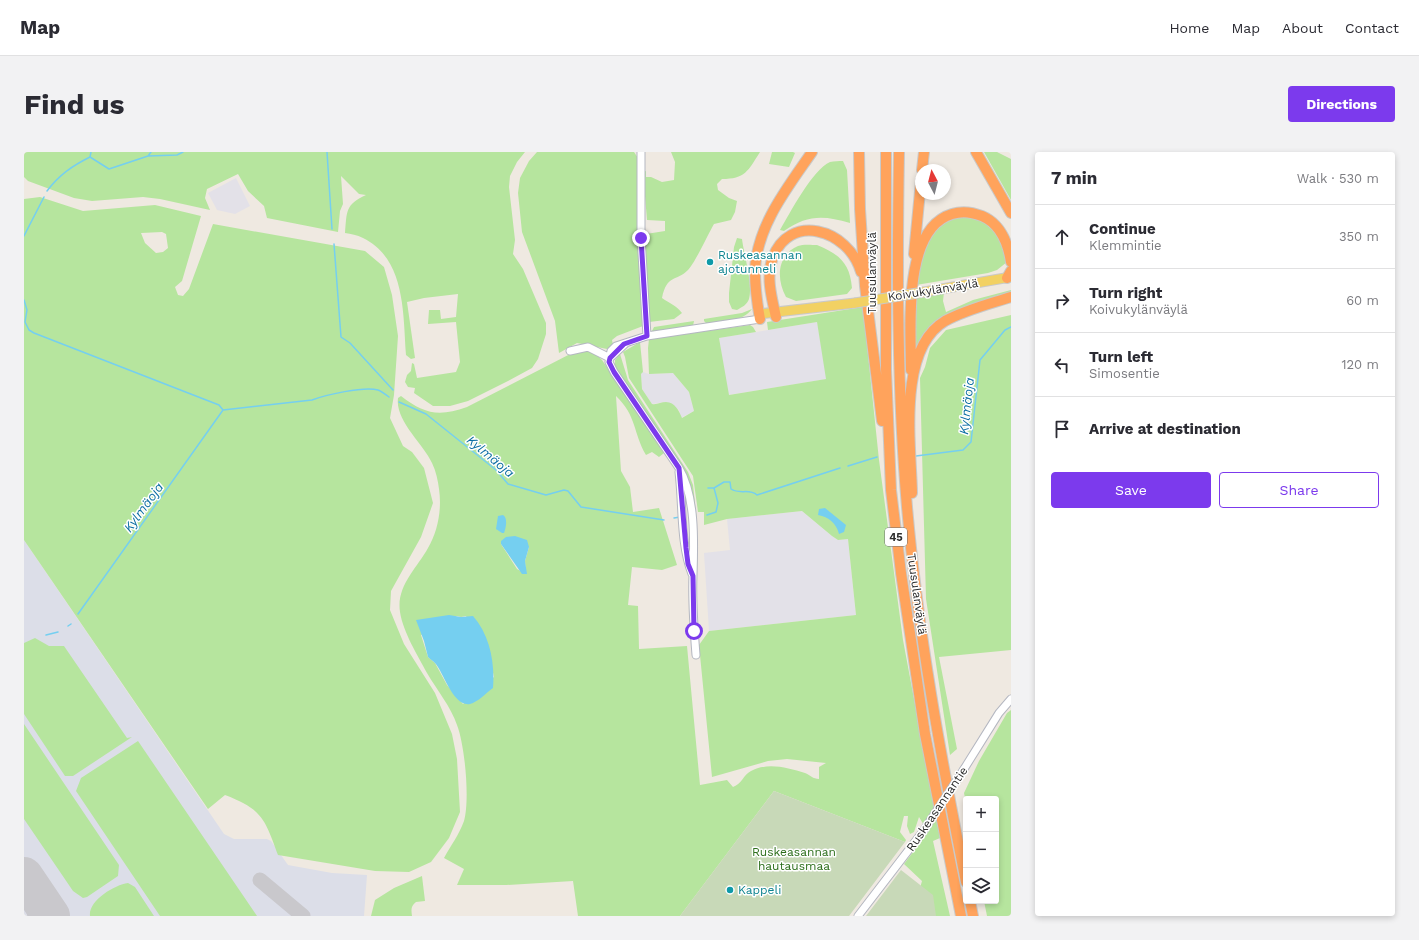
<!DOCTYPE html>
<html lang="en">
<head>
<meta charset="utf-8">
<style>
	:root { --surface:#fff; --page:#f2f2f3; --text:#2b2b33; --muted:#7c7c81; --line:#e1e1e2; --accent:#7c3aed }
	body { margin:0; font-family:"Work Sans",sans-serif; background:var(--page); color:var(--text) }
	.controls { position:absolute; right:12px; bottom:12px; display:grid; overflow:hidden; border-radius:4px; box-shadow:0 2px 6px #0003 }
	.controls button { width:36px; height:36px; display:grid; place-items:center; padding:0; border:0; border-bottom:1px solid var(--line); background:var(--surface); color:var(--text); font:20px sans-serif }
	.compass { position:absolute; left:891px; top:12px; width:36px; height:36px; border-radius:50%; background:var(--surface); box-shadow:0 2px 6px #0003; rotate:353deg }
	.stop { position:absolute; width:12px; height:12px; margin:-9px; border:3px solid #7c3aed; border-radius:50%; background:#fff }
	.stop.end { background:#7c3aed; border-color:#fff; box-shadow:0 1px 4px #0008 }
	.list { margin:0; padding:0; list-style:none }
	h2 { display:flex; justify-content:space-between; align-items:center; height:52px; margin:0; padding:0 16px; font-size:17px }
	h2 small { font-size:13px; font-weight:400; color:var(--muted) }
	.list li { display:grid; grid-template-columns:26px 1fr auto; gap:12px; align-items:center; box-sizing:border-box; height:64px; padding:0 16px; border-top:1px solid var(--line) }
	.list b { display:block; font-size:15px; white-space:nowrap }
	.list p { margin:0; font-size:13px; white-space:nowrap; color:var(--muted) }
	.list em { font-size:13px; font-style:normal; color:var(--muted) }
	.actions { display:flex; gap:8px; padding:12px 16px }
	.actions a { flex:1; padding:9px 0; border:1px solid var(--accent); border-radius:4px; text-align:center; font-size:14px; color:var(--accent) }
	.actions .main { background:var(--accent); color:#fff }
	.icon { flex:none; width:22px; height:22px; fill:none; stroke:currentColor; stroke-width:2; stroke-linecap:round; stroke-linejoin:round }
	.map { position:relative; flex:none; width:987px; height:764px; overflow:hidden; border-radius:4px }
	header { display:flex; align-items:center; gap:24px; box-sizing:border-box; height:56px; padding:0 20px; background:var(--surface); border-bottom:1px solid var(--line) }
	header strong { font-size:19px }
	nav { display:flex; gap:22px; margin-inline-start:auto; font-size:14px }
	.intro { display:flex; align-items:center; justify-content:space-between; box-sizing:border-box; height:96px; padding:0 24px }
	h1 { margin:0; font-size:28px }
	.button { padding:10px 18px; border-radius:4px; background:var(--accent); color:#fff; font-size:14px; font-weight:700 }
	main { display:flex; gap:24px; padding:0 24px }
	aside { flex:1; background:var(--surface); border-radius:4px; box-shadow:0 2px 6px #0003 }
	.map>svg:first-child { display:block }
</style>
</head>
<body>
<header>
<strong>Map</strong>
<nav><a>Home</a><a>Map</a><a>About</a><a>Contact</a></nav>
</header>
<div class="intro"><h1>Find us</h1><a class="button">Directions</a></div>
<main>
<div class="map">
<svg width="987" height="764" viewBox="0 0 987 764">
	<rect width="100%" height="100%" fill="#efe9e1"/>
	<path fill="#e3e1e8" d="M212,26L226,54L211,62L193,58L184,41Z
		M793,170L803,227L704,243L695,186Z
		M619,220L625,222L649,221L665,240L670,259L657,266L655,258L642,250L628,252L618,237L617,222Z
		M778,359L808,384L814,388L824,387L832,463L685,479L680,401L706,398L703,367Z"/>
	<path fill="#dcdee8" d="M0,388L200,682L210,687H243L247,689L264,713L308,721L343,723L340,764H0Z"/>
	<path fill="#b6e59e" fill-rule="evenodd" d="M0,0H501L493,10L486,24L485,35L491,88L489,102L499,117L522,171V182L514,207L508,216L484,229L444,249L426,254H409L390,241L391,236L384,235L381,230L383,223L387,219L388,211L390,212L393,226L432,220L436,210L432,170L404,172L405,158H416L417,167L432,165L434,142L400,146L383,150L391,206L387,207L382,203C379,163 382,107 339,86C333,83 327,82 321,81C323,59 321,53 342,43L335,42L317,24L319,52L316,59L314,80L243,66L240,54L224,39L214,22L183,37L181,46L186,58L136,47L119,45L68,49L50,46L4,29L0,25Z
		M513,0H610L614,6L619,174L593,184L588,188L589,193L583,197L553,191L535,201L531,169L498,80L494,41L496,26L505,9Z
		M647,0H736C724,19 721,27 698,27L693,32L694,38L705,46L713,49L711,60L707,68L690,72C684,82 671,111 664,118C652,130 643,122 638,146C646,152 651,152 658,161L650,167L625,170L621,100L622,82L641,79V69L623,68L619,20L622,19V25H627L638,30L650,28L651,10Z
		M748,0H769L771,1L765,15L745,12Z
		M960,0H973L987,7V48Z
		M819,9L823,18L826,71C799,63 783,63 760,79L756,78C766,61 789,17 806,10C810,9 815,9 819,9Z
		M16,45L59,59L131,53L177,64L158,129L151,135L154,143L159,144L165,137L189,72L341,99L360,115L368,143L374,184L370,243L366,266L379,294L388,300L400,316L409,351L397,385L367,439L366,458L380,492L411,541L428,582L433,607L436,660L425,686L407,710L385,720L351,719L254,703C241,667 238,657 201,643L184,657L0,388V47ZM138,80L142,82L144,96L139,100L132,101L121,91L117,81Z
		M930,64H952L974,80L983,110L973,118L964,121L892,133L891,126L907,79Z
		M713,86L718,87C720,103 729,132 725,147C723,153 718,155 713,158L708,157L705,150V141L710,95Z
		M793,93C815,102 826,111 828,136L823,142L772,149L762,145C752,127 753,103 774,94C779,92 788,93 793,93Z
		M987,138V141L932,160L890,206V146L920,140L919,149L922,160L949,148Z
		M839,155L855,308L879,488L916,686L909,689L926,764H908L894,743L898,729L880,712L904,680L895,665L890,680L886,682L883,674L884,664H880L876,680L882,688L881,690L750,639L656,764H554L549,729L482,733H433L440,717L420,706C427,693 435,683 440,669C446,648 441,594 433,573C427,555 413,538 403,521C394,504 379,480 376,460C372,434 393,416 404,396C414,379 418,357 415,337C414,329 412,319 408,311C399,291 371,269 374,246L377,244C400,262 415,265 443,255L552,199C564,198 569,199 578,208L640,301L635,305L628,300L622,303C609,281 613,264 592,244L597,319L606,335L609,360L635,356L653,413L638,418L608,415L604,453L614,454L615,497L663,494L676,633L703,628L709,635C718,632 719,623 727,619C744,610 764,616 781,621C786,623 789,627 795,627V615L802,611L763,607L744,609L688,625L675,493L685,479L832,463L824,387L814,388L808,384L778,359L703,367L680,373V360H674L669,324L605,226L601,205L599,200L616,190L619,220L617,222L618,237L628,252C633,253 637,250 642,250C651,250 655,259 658,266L670,259L665,240L649,221L625,222L624,196L625,187L726,173L729,175L732,180L695,186L705,243L802,227L793,170L744,178L743,170ZM477,392L505,395L501,409L502,422L493,417ZM433,464L437,465L442,464L468,516L470,525L439,552L423,533L411,511L404,505L397,483Z
		M728,157C719,170 697,170 683,172L680,169V167L718,161Z
		M987,163V498L915,505L933,597L926,603L902,447L896,226L901,215L906,196L922,178Z
		M670,169L669,174L629,180L628,179L630,175Z
		M596,202L604,228L664,320L669,333L673,370H671L665,331L661,319L591,216V208Z
		M11,486L25,494H40L103,586L108,585L49,624H41L0,562V491Z
		M987,558V764H963L960,749H972V647H942V651L940,641L955,609L983,561Z
		M0,572L95,713L94,724L63,745L59,746L49,739L0,667Z
		M114,589L233,764H136L52,639L57,626Z
		M398,724L401,749L392,750C387,754 387,757 388,764H347L351,748L370,736Z
		M104,731L111,735L130,764H66C64,749 90,733 104,731Z"/>
	<path fill="#c8d9b8" d="M750,639L881,690L825,764H656Z
		M877,718L909,743L912,764H842Z"/>
	<path fill="#75cff0" d="M801,356L822,373L820,380L815,382C812,371 805,365 794,363L795,357Z
		M479,363C484,366 482,376 480,381H478L472,377L474,364Z
		M491,384L503,388L505,395L501,409L503,422H498L477,392V389L482,385Z
		M425,463L437,465L449,464C466,483 471,511 469,536C462,541 454,550 446,552C429,555 420,521 411,511C409,509 406,507 404,505L400,489L392,468Z"/>
	<g fill="none" stroke-linecap="round" stroke-linejoin="round">
		<path stroke="#75cff0" stroke-width="1.5" d="M303,0L308,77
			M124,4L153,3L159,0
			M66,5L85,17L124,4L127,0
			M23,39C35,23 48,14 66,5L67,0
			M0,84L20,45
			M310,92L317,185L326,191L369,238
			M0,148L3,158L1,170L5,178L10,181L195,253L199,258
			M375,250L402,262L472,318L484,332L522,343L540,338L544,339L557,355L640,368
			M892,304L939,298L947,290L956,208L981,178L987,175
			M824,314L853,305
			M684,336H690
			M683,363L692,360L694,351L690,336L700,330H706L707,337C716,343 725,336 733,343L816,316
			M650,366L656,365
			M54,462L199,258L288,248C301,243 340,234 354,238C357,239 361,242 365,245
			M44,474L47,472
			M22,483L34,480"/>
		<path stroke="#c9c8cc" stroke-width="15" d="M0,725L5,736L11,764
			M236,728L279,764"/>
		<path stroke="#c9c8cc" stroke-width="38" d="M0,724L27,764"/>
		<g stroke="#b4b7c1" stroke-width="9">
			<path id="minor" d="M617,0V85L623,184
				M546,199L564,195L586,206
				M586,206L601,192
				M655,320C659,353 656,391 668,422
				M672,503C670,478 668,448 669,423C670,391 672,345 655,316L590,220L585,210L587,199L592,194L623,184L736,167
				M940,617L975,561L987,547
				M834,764L900,678"/>
		</g>
		<g stroke="#c9c9c9" stroke-width="11">
			<path id="major" d="M900,140L987,125
				M735,162L831,151"/>
		</g>
		<g stroke="#c9c9c9" stroke-width="12">
			<path id="highway" d="M835,0L836,57L841,134L858,269
				M862,0V217L867,338L877,421L901,582L937,764
				M875,0C873,118 873,236 883,355C894,481 917,606 942,730
				M952,0L987,61
				M898,18L900,0
				M890,102L897,29
				M983,126L987,119
				M752,165C748,147 742,126 748,108C764,59 825,77 837,120
				M736,167C733,151 731,134 731,118C733,73 764,35 788,0
				M887,218C887,176 878,77 928,62C937,59 948,60 958,64C977,72 984,91 987,110
				M888,341C887,293 873,197 921,169C941,158 965,152 987,145
				M946,749L949,764"/>
		</g>
		<use href="#minor" stroke="#fff" stroke-width="7"/>
		<use href="#major" stroke="#f2d163" stroke-width="9"/>
		<use href="#highway" stroke="#ffa35c" stroke-width="10"/>
		<g stroke="#b4b7c1" stroke-width="9" stroke-linecap="butt">
			<path id="minor-bridge" d="M900,678L940,617"/>
		</g>
		<g stroke="#c9c9c9" stroke-width="11" stroke-linecap="butt">
			<path id="major-bridge" d="M831,151L900,140"/>
		</g>
		<use href="#minor-bridge" stroke="#fff" stroke-width="7"/>
		<use href="#major-bridge" stroke="#f2d163" stroke-width="9"/>
	</g>
	<g fill="none" stroke-linecap="round" stroke-linejoin="round">
		<path stroke="#7c3aed" stroke-width="5" d="M617,86L623,184L600,192L586,206L585,210L590,220L655,316L662,396L664,412L669,424L670,479"/>
	</g>
	<g fill="#0f9aa8" stroke="#fff" stroke-width="1.5">
		<circle cx="686" cy="110" r="4"/>
		<circle cx="706" cy="738" r="4"/>
	</g>
	<g text-anchor="middle" stroke-width="3" stroke-linejoin="round" paint-order="stroke">
		<rect fill="#fff" stroke="#6d6d6d" stroke-width="1" x="861" y="376" width="22" height="18" rx="3"/>
		<g font-size="11" font-weight="bold" fill="#2e2e2e">
			<text x="872" y="389">45</text>
		</g>
		<g font-size="12" fill="#0d838f" stroke="#fff" text-anchor="start">
			<text x="694" y="107">Ruskeasannan<tspan x="694" dy="14">ajotunneli</tspan></text>
			<text x="714" y="742">Kappeli</text>
		</g>
		<g font-size="12" fill="#2e2e2e" stroke="#fff">
			<text transform="translate(848 121) rotate(-90)" y="4">Tuusulanväylä</text>
			<text transform="translate(909 138) rotate(-9)" y="4">Koivukylänväylä</text>
			<text transform="translate(893 442) rotate(82)" y="4">Tuusulanväylä</text>
			<text transform="translate(913 657) rotate(-56)" y="4">Ruskeasannantie</text>
		</g>
		<g font-size="12" fill="#2c6e1b" stroke="#fff">
			<text x="770" y="704">Ruskeasannan<tspan x="770" dy="14">hautausmaa</tspan></text>
		</g>
		<g font-size="13" font-style="italic" fill="#0d6fa3" stroke="#fff">
			<text transform="translate(942 254) rotate(-84)" y="5">Kylmäoja</text>
			<text transform="translate(467 304) rotate(40)" y="5">Kylmäoja</text>
			<text transform="translate(119 355) rotate(-54)" y="5">Kylmäoja</text>
		</g>
	</g>
</svg>
<div class="controls">
<button>+</button>
<button>−</button>
<button><svg class="icon" aria-label="layers" viewBox="0 0 24 24"><path d="M12 4l9 5-9 5-9-5zM3 14l9 5 9-5"/></svg></button>
</div>
<svg class="compass" viewBox="-18 -18 36 36"><path d="M0-13l5 13h-10z" fill="#e53935"/><path d="M0 13l5-13h-10z" fill="#7c7c81"/></svg>
<div class="stop" style="left:670px;top:479px"></div>
<div class="stop end" style="left:617px;top:86px"></div>
</div>
<aside>
<h2>7 min<small>Walk · 530 m</small></h2>
<ul class="list">
<li><svg class="icon" aria-label="ahead" viewBox="0 0 24 24"><path d="M12 20V5M6 11l6-6 6 6"/></svg><div><b>Continue</b><p>Klemmintie</p></div><em>350 m</em></li>
<li><svg class="icon" aria-label="right" viewBox="0 0 24 24"><path d="M7 20v-9h11M14 6l5 5-5 5"/></svg><div><b>Turn right</b><p>Koivukylänväylä</p></div><em>60 m</em></li>
<li><svg class="icon" aria-label="left" viewBox="0 0 24 24"><path d="M17 20v-9H6M10 6l-5 5 5 5"/></svg><div><b>Turn left</b><p>Simosentie</p></div><em>120 m</em></li>
<li><svg class="icon" aria-label="arrive" viewBox="0 0 24 24"><path d="M6 21V4h12l-3 4 3 4H6"/></svg><div><b>Arrive at destination</b></div></li>
</ul>
<div class="actions"><a class="main">Save</a><a>Share</a></div>
</aside>
</main>
</body>
</html>
